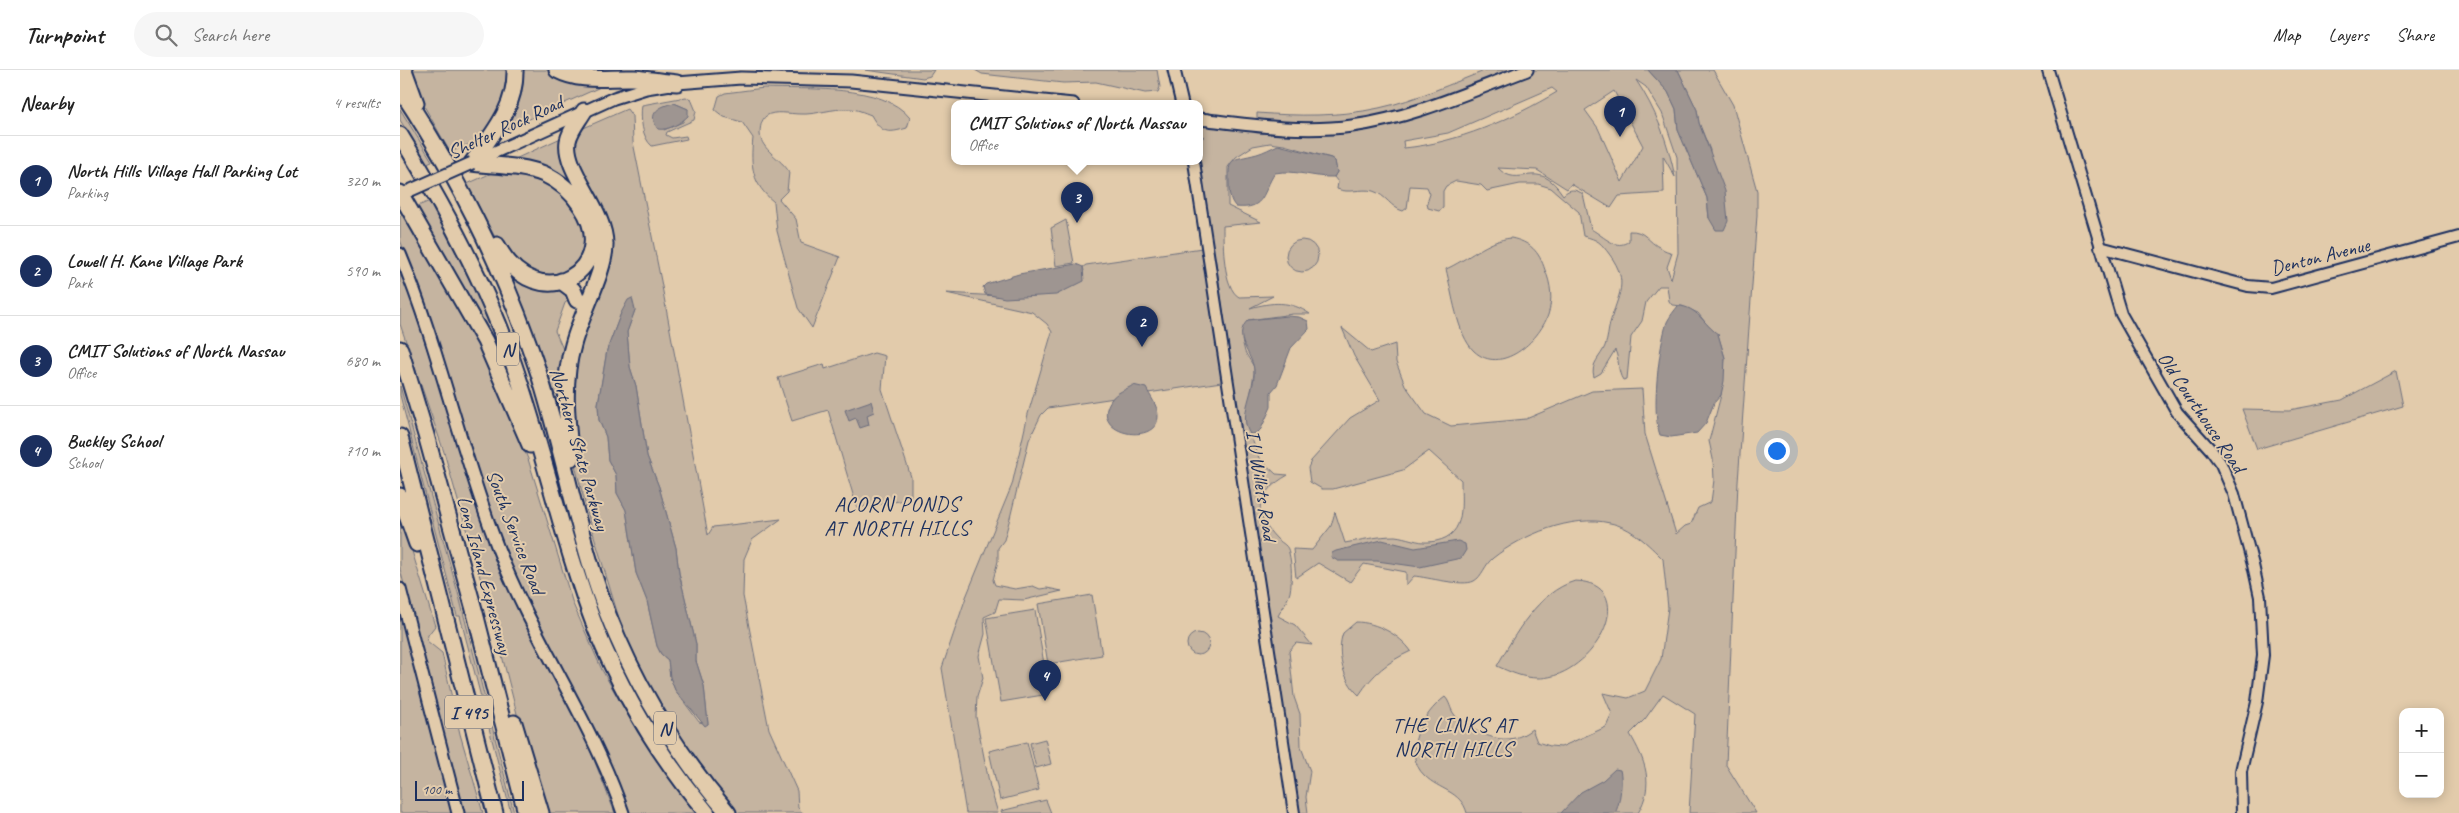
<!DOCTYPE html>
<html lang="en">
<head>
<meta charset="utf-8">
<style>
	:root { --surface:#fff; --page:#f6f6f6; --text:#222; --muted:#767676; --line:#e0e0e0; --accent:#1b2f5e }
	body { margin:0; font-family:Caveat,sans-serif; background:var(--page); color:var(--text) }
	.controls { position:absolute; right:15px; bottom:15px; display:grid; overflow:hidden; border-radius:10px; box-shadow:0 2px 12px #0003 }
	.controls button { width:45px; height:45px; display:grid; place-items:center; padding:0; border:0; border-bottom:1px solid var(--line); background:var(--surface); color:var(--text); font:25px sans-serif }
	.scale { position:absolute; left:15px; bottom:12px; width:109px; box-sizing:border-box; padding-left:5px; border:2px solid #1b2f5e; border-top:0; font-size:14px; line-height:18px; white-space:nowrap; color:#1b2f5e; -webkit-text-stroke:4px #e2cbab; paint-order:stroke }
	.you { position:absolute; left:1376px; top:380px; width:18px; height:18px; margin:-12px; border:4px solid #fff; border-radius:50%; background:#1a73e8; box-shadow:0 0 0 8px #1a73e833 }
	.badge { display:grid; place-items:center; width:32px; height:32px; border-radius:50%; background:var(--accent); color:#fff; font-size:16px; font-weight:700 }
	.pin { position:absolute; translate:-50% -41px; filter:drop-shadow(0 1px 2px #0008) }
	.pin::after { content:''; position:absolute; top:26px; width:18px; height:15px; background:inherit; clip-path:polygon(0 0,100% 0,50% 100%) }
	.popup { position:absolute; left:551px; top:30px; width:252px; height:65px; box-sizing:border-box; display:grid; place-content:center; border-radius:10px; background:var(--surface); filter:drop-shadow(0 1px 4px #0005); font-size:16px; white-space:nowrap; color:var(--muted) }
	.popup b { font-size:19px; color:var(--text) }
	.popup::after { content:''; position:absolute; left:50%; top:100%; margin-left:-10px; border:10px solid transparent; border-top-color:var(--surface) }
	.list { margin:0; padding:0; list-style:none }
	h2 { display:flex; justify-content:space-between; align-items:center; height:65px; margin:0; padding:0 20px; font-size:21px }
	h2 small { font-size:16px; font-weight:400; color:var(--muted) }
	.list li { display:grid; grid-template-columns:32px 1fr auto; gap:15px; align-items:center; box-sizing:border-box; height:90px; padding:0 20px; border-top:1px solid var(--line) }
	.list b { display:block; font-size:19px; white-space:nowrap }
	.list p { margin:0; font-size:16px; white-space:nowrap; color:var(--muted) }
	.list em { font-size:16px; font-style:normal; color:var(--muted) }
	.icon { flex:none; width:28px; height:28px; fill:none; stroke:currentColor; stroke-width:2; stroke-linecap:round; stroke-linejoin:round }
	.map { position:relative; flex:none; width:2059px; height:743px; overflow:hidden }
	header { display:flex; align-items:center; gap:30px; box-sizing:border-box; height:70px; padding:0 25px; background:var(--surface); border-bottom:1px solid var(--line) }
	header strong { font-size:24px }
	nav { display:flex; gap:28px; margin-inline-start:auto; font-size:18px }
	.search { width:350px; height:45px; background:var(--page); display:flex; align-items:center; gap:12px; box-sizing:border-box; padding:0 18px; border-radius:28px; color:var(--muted); font-size:19px }
	main { display:flex }
	aside { flex:1; background:var(--surface) }
	.map>svg:first-child { display:block }
</style>
</head>
<body>
<header>
<strong>Turnpoint</strong>
<div class="search"><svg class="icon" aria-label="search" viewBox="0 0 24 24"><circle cx="10" cy="10" r="6"/><path d="M15 15l6 6"/></svg>Search here</div>
<nav><a>Map</a><a>Layers</a><a>Share</a></nav>
</header>
<main>
<aside>
<h2>Nearby<small>4 results</small></h2>
<ul class="list">
<li><span class="badge">1</span><div><b>North Hills Village Hall Parking Lot</b><p>Parking</p></div><em>320 m</em></li>
<li><span class="badge">2</span><div><b>Lowell H. Kane Village Park</b><p>Park</p></div><em>590 m</em></li>
<li><span class="badge">3</span><div><b>CMIT Solutions of North Nassau</b><p>Office</p></div><em>680 m</em></li>
<li><span class="badge">4</span><div><b>Buckley School</b><p>School</p></div><em>710 m</em></li>
</ul>
</aside>
<div class="map">
<svg width="2059" height="743" viewBox="0 0 2059 743">
	<rect width="100%" height="100%" fill="#e2cbab"/>
	<filter id="ink" filterUnits="userSpaceOnUse"><feTurbulence type="fractalNoise" baseFrequency=".02" numOctaves="2"/><feDisplacementMap in="SourceGraphic" scale="10" xChannelSelector="R" yChannelSelector="G"/><feConvolveMatrix kernelMatrix="1 2 1 2 8 2 1 2 1" color-interpolation-filters="sRGB"/></filter>
	<g filter="url(#ink)">
		<path fill="#c5b4a0" stroke="#70727f" fill-rule="evenodd" d="M7,0H108C106,26 98,56 75,71C67,76 58,79 50,82L14,18Z
			M118,0H149L152,3L207,14L96,64Z
			M465,0H534L530,6L523,8Z
			M575,0H757L760,17L758,22L745,23L696,12L663,13L582,4Z
			M1087,0H1248L1268,22L1276,39L1278,60L1307,128L1309,148L1310,80L1299,53L1297,40L1278,0H1313L1333,35L1357,121V145L1338,412L1326,695L1356,743H1289L1295,644L1263,624L1245,649L1230,664C1245,690 1255,714 1238,743H1067C1061,721 1039,720 1025,706C1000,683 1023,643 1045,627C1050,632 1050,639 1054,644C1063,657 1091,670 1106,669C1116,669 1124,665 1132,659L1137,672L1150,676L1161,677L1206,657L1212,644L1203,623L1228,628L1245,621L1261,589L1268,538L1263,489C1248,474 1231,457 1210,453C1172,444 1122,465 1093,488C1085,494 1082,507 1074,511C1063,517 1027,507 1014,506L1006,515V502L964,494L950,512L918,493L896,508L893,479L912,480L931,456L935,442L945,473C961,470 978,466 995,466C1006,467 1018,473 1029,472C1067,469 1061,438 1061,410L1029,381L1003,400L933,419H922L910,412L908,398L911,391L950,348L980,330L954,286L942,258L971,282L995,274L996,292L1005,315L1026,344L1051,356L1126,349L1192,321L1242,319L1245,364L1276,464L1285,456L1291,454L1298,438L1311,432L1314,410L1313,389L1309,371L1321,325L1325,288L1318,265L1311,260L1298,243L1282,236L1272,235L1269,231L1267,216H1259L1246,232L1242,251L1231,267L1227,309L1223,310C1217,301 1220,291 1215,280L1201,303L1194,307C1190,293 1201,287 1205,276C1208,268 1208,261 1210,253C1218,224 1230,213 1210,185C1200,172 1199,170 1183,166L1179,142L1151,118L1138,114H1120L1087,121L1081,115L1056,111L1046,116L1043,121V138L1039,141L1028,138L1027,133L1030,124L1027,117L1010,116L1007,138L1003,141C991,138 986,125 973,121C961,118 949,124 937,119L938,112L934,107L937,102L935,91L931,88L884,75L870,73L853,76L836,87L828,97V136L861,152L823,156C823,173 823,218 839,227L873,226L850,238C872,232 890,230 910,244H893L848,250L842,270L845,282L854,297V303L846,353L859,388L876,404L888,405C857,423 850,441 877,469C883,474 888,475 889,483C892,494 892,511 890,522C888,530 882,538 878,546L895,555L912,575L896,573L889,581L894,627L900,644L901,677L910,701L906,727L908,743H896L817,199L797,92H800V70L805,66L800,67V49L857,55V43C898,46 938,47 979,38C1016,30 1052,13 1087,0ZM1236,10L1246,17L1262,43L1277,87L1278,183L1271,209L1267,197L1272,183C1268,181 1265,181 1261,178C1247,172 1246,160 1229,161V171C1216,181 1205,167 1191,159L1183,124C1175,119 1170,118 1163,125C1137,85 1120,121 1098,98L1137,100L1167,119L1171,114L1211,138L1219,126L1264,123L1263,86L1275,107C1268,72 1256,40 1236,10ZM1152,18L1157,22C1112,49 1057,73 1004,78L1003,71L1048,63ZM1214,21L1243,76L1222,112L1198,58L1185,40Z
			M364,18C405,20 483,13 510,48L507,58C487,64 481,63 471,45C463,42 457,39 449,39C432,38 416,45 400,44C390,44 374,40 366,46C361,50 360,58 360,64C361,80 382,89 389,102L387,121L379,129L396,149L401,173L440,187L412,258L398,238L377,161L374,132C352,114 350,96 353,68L342,52L324,47L315,40L319,26L325,23Z
			M286,27L291,29L296,41L294,50L267,62L266,65L272,68L286,66L287,69L252,76C242,68 240,48 242,35ZM274,33L288,39L283,52L264,60Z
			M0,39L32,91L27,93L0,50Z
			M227,39L232,46L233,72L261,211L308,465L313,457L381,449L352,470L344,489L343,526L369,659L397,721L398,738L403,743H336L303,705L266,652L225,568L191,456L176,399L170,358V316L179,268L207,196L177,95L174,69L179,60ZM235,240L227,262L230,297L236,316L247,386L259,417L276,478L279,503L296,574V591L304,616L308,654L299,652L275,620L270,607L268,590L261,584L257,576L247,531L236,503L226,440L217,423L216,405L208,390L206,367L199,350L198,334L207,280L221,243Z
			M163,67L184,132L116,92L115,89Z
			M94,102L129,105L154,115L177,140L186,159L184,187L163,206L132,207L96,169L67,114Z
			M30,131C66,191 93,257 116,322L13,138Z
			M3,145L7,148L70,255L98,315L128,389L173,534L202,600L238,663L297,743H228L199,670L165,607L98,469L27,238L0,170V146Z
			M666,150L674,193L656,196L651,158Z
			M1111,168C1130,172 1139,181 1145,200C1151,214 1153,230 1148,245C1139,271 1101,306 1074,281C1057,265 1052,222 1046,199C1067,190 1088,170 1111,168Z
			M886 186a16 16 0 1 1 32 0a16 16 0 1 1-32 0Z
			M809,177L828,311L648,338L641,345L629,370L610,448L604,470L598,478V491L593,510L595,515L615,519L633,516L640,519L647,518L662,521L624,530L599,529L595,542L584,547L585,564L579,586L583,608L577,627L576,647L590,717L598,743H566L542,598L566,527L612,415L628,344L652,262L647,254L632,242L546,223L616,227L684,201L683,197L686,195Z
			M110,202L164,217L170,229L165,233L155,261L163,279L160,323L155,324L106,204Z
			M0,205L6,214L97,496L187,672L215,743H145L133,706L98,570L44,382L0,254Z
			M474,283L485,286L482,319L511,407V429L457,438L428,340L392,351L378,308L424,294L425,299Z
			M1996,301L2003,336L1857,379L1842,339L1889,340L1942,330Z
			M0,316L60,530L114,743H111L60,546H57L0,325Z
			M0,442L35,556L28,565L27,571L42,583L60,664L83,743H63L0,499Z
			M1175,511C1244,513 1194,609 1138,608C1123,608 1110,602 1097,596C1115,564 1138,522 1175,511Z
			M0,519L58,743H0Z
			M692,525L702,585L648,594L638,534Z
			M635,540L649,624L601,632L586,548Z
			M956,552C976,552 1000,565 1011,581C987,592 973,604 959,625C943,611 936,582 943,563Z
			M787 574a11 11 0 1 1 22 0a11 11 0 1 1-22 0Z
			M645,669L651,694L636,698L630,673Z
			M627,672L639,720L600,730L589,681Z
			M646,730L651,743H602L601,741Z"/>
		<path fill="#9e9591" stroke="#6a6c7d" d="M1248,0H1278L1297,40L1299,53L1325,121L1328,151L1324,160H1316L1309,148L1307,128L1278,60L1276,39L1268,22Z
			M274,33L288,39V46C281,53 268,61 258,59C246,43 260,36 274,33Z
			M878,75L931,88L935,91L937,102L934,107C914,108 895,99 875,103C862,122 866,140 836,137C830,131 829,123 829,115C828,85 831,91 857,84C864,82 871,78 878,75Z
			M676,194L683,197L684,211L656,225L605,228L585,224L583,217L586,214L619,204Z
			M232,228L235,240L227,262L230,297L236,316L247,386L259,417L276,478L279,503L296,574V591L304,616L308,654L305,656L275,620L270,607L268,590L261,584L257,576L247,531L236,503L226,440L217,423L216,405L208,390L206,367L199,350L198,334L207,280L221,243L228,230Z
			M1278,236C1297,236 1304,255 1318,264L1325,288L1324,311L1321,325L1314,333L1306,353L1297,363L1271,367L1260,365C1251,342 1259,276 1267,252C1270,246 1274,241 1278,236Z
			M887,246L899,247L908,251L909,259L891,278L877,315L871,322V337L861,359L857,363L850,364C837,345 856,320 854,300C853,284 831,267 848,250Z
			M733,315L746,318C750,326 758,336 758,346C758,377 688,365 711,330C716,322 726,320 733,315Z
			M471,331L474,342L467,345L469,355L460,358L456,348L449,351L445,340Z
			M982,470L1015,478L1058,471L1065,474L1066,480L1061,488L1020,497L977,491H938L931,487L932,483L936,481Z
			M1215,699L1220,700C1223,709 1220,735 1215,743H1161L1181,722L1203,710Z"/>
		<g fill="none" stroke-linecap="round" stroke-linejoin="round">
			<g stroke="#1b2f5e" stroke-width="14">
				<path id="tertiary" d="M1648,0L1721,244L1777,342L1811,380L1821,394L1834,424L1853,495L1860,527L1863,585L1857,632L1841,701L1842,743
					M794,92L894,743
					M1700,177L1848,216L1871,218L2059,167"/>
			</g>
			<g stroke="#1b2f5e" stroke-width="15">
				<path id="secondary" d="M774,0L782,34
					M800,49C850,55 901,63 952,56C1012,48 1071,21 1127,0
					M73,92L214,28L246,18L277,13L341,8L451,11L673,34
					M0,184C40,280 61,384 99,481C134,571 192,651 223,743
					M0,519L58,743"/>
			</g>
			<g stroke="#1b2f5e" stroke-width="19">
				<path id="motorway" d="M4,0L16,33
					M157,0C182,13 207,7 234,8C248,9 263,12 277,13
					M0,19C58,106 105,201 138,301C161,372 174,447 198,518C227,601 271,676 328,743
					M0,65C45,138 86,214 114,295C144,382 163,473 196,559C223,626 261,688 307,743
					M0,123L85,271L130,375
					M97,175C138,252 223,198 181,136C172,122 159,111 144,104C122,95 95,96 72,93C92,64 116,38 115,0
					M161,211L173,220L177,230
					M0,279L26,365L75,543L126,743
					M0,367L95,743
					M171,388C167,351 162,312 173,275C180,247 206,199 205,174C205,140 163,99 168,71C170,60 179,50 184,41
					M0,426L17,474
					M114,653L141,743"/>
			</g>
			<use href="#tertiary" stroke="#e2cbab" stroke-width="10"/>
			<use href="#secondary" stroke="#e2cbab" stroke-width="11"/>
			<use href="#motorway" stroke="#e2cbab" stroke-width="15"/>
			<g stroke="#1b2f5e" stroke-width="15" stroke-linecap="butt">
				<path id="secondary-bridge" d="M9,121L72,93"/>
			</g>
			<use href="#secondary-bridge" stroke="#e2cbab" stroke-width="11"/>
		</g>
	</g>
	<g text-anchor="middle" stroke-width="4" stroke-linejoin="round" paint-order="stroke">
		<g fill="#e2cbab" stroke="#575e75" stroke-width="1">
			<rect x="97" y="262.5" width="22" height="33" rx="4"/>
			<rect x="45" y="625.5" width="48" height="33" rx="4"/>
			<rect x="254" y="641.5" width="22" height="33" rx="4"/>
		</g>
		<g font-size="19" font-weight="bold" fill="#1b2f5e">
			<text x="108" y="286">N</text>
			<text x="69" y="649">I 495</text>
			<text x="265" y="665">N</text>
		</g>
		<g font-size="20" fill="#1b2f5e" stroke="#e2cbab">
			<text transform="translate(105 57) rotate(-25)" y="7">Shelter Rock Road</text>
			<text transform="translate(1920 186) rotate(-14)" y="7">Denton Avenue</text>
			<text transform="translate(1802 342) rotate(56)" y="7">Old Courthouse Road</text>
			<text transform="translate(180 379) rotate(74)" y="7">Northern State Parkway</text>
			<text transform="translate(862 415) rotate(81)" y="7">I U Willets Road</text>
			<text transform="translate(116 462) rotate(69)" y="7">South Service Road</text>
			<text transform="translate(85 505) rotate(75)" y="7">Long Island Expressway</text>
		</g>
		<g font-size="21" letter-spacing="1" fill="#1b2f5e" stroke="#e2cbab">
			<text x="497" y="441">ACORN PONDS<tspan x="497" dy="24">AT NORTH HILLS</tspan></text>
			<text x="1054" y="662">THE LINKS AT<tspan x="1054" dy="24">NORTH HILLS</tspan></text>
		</g>
	</g>
</svg>
<div class="controls">
<button>+</button>
<button>−</button>
</div>
<div class="scale">100 m</div>
<div class="you"></div>
<div class="pin badge" style="left:1220px;top:67px">1</div>
<div class="pin badge" style="left:742px;top:277px">2</div>
<div class="pin badge" style="left:677px;top:153px">3</div>
<div class="popup"><b>CMIT Solutions of North Nassau</b>Office</div>
<div class="pin badge" style="left:645px;top:631px">4</div>
</div>
</main>
</body>
</html>
